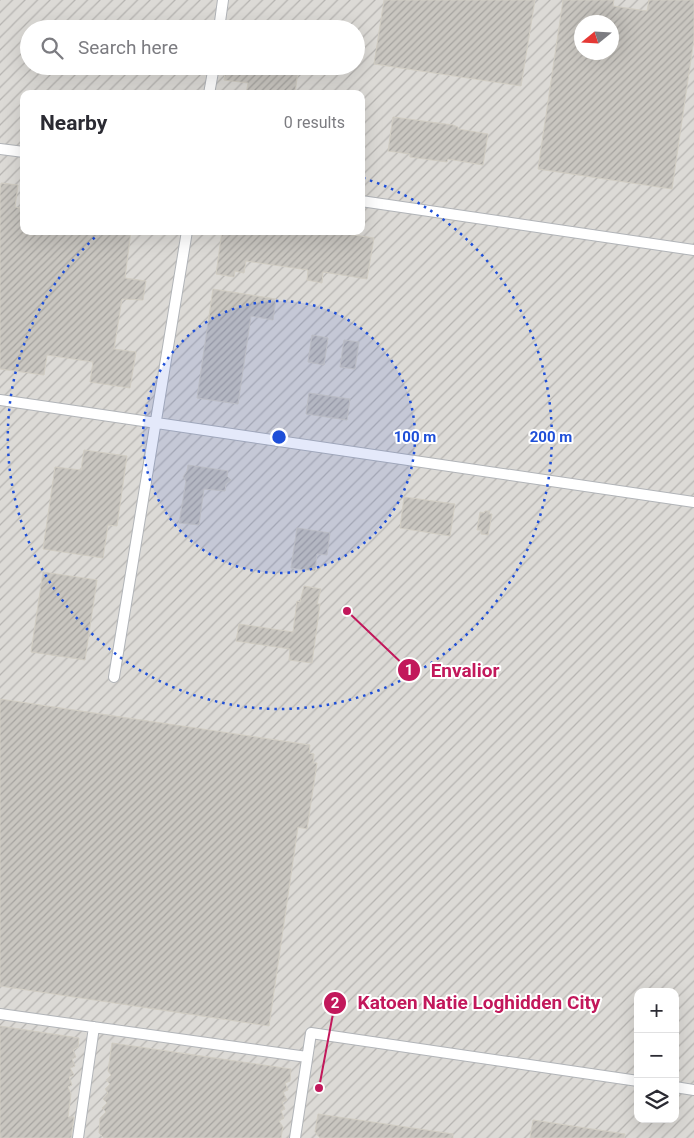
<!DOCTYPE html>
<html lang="en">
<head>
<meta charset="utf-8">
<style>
	:root { --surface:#fff; --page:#f7f7f7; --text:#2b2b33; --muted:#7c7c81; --line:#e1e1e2 }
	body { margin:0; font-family:Roboto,sans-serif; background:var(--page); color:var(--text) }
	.controls { position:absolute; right:15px; bottom:15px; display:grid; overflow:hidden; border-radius:10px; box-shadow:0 5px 20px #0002 }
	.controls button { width:45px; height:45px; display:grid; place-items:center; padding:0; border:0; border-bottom:1px solid var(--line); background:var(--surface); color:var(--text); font:25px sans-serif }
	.compass { position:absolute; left:574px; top:15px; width:45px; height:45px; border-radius:50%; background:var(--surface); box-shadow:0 5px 20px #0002; rotate:252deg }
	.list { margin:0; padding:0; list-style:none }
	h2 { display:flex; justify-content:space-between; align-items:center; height:65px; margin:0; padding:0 20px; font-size:21px }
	h2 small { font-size:16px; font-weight:400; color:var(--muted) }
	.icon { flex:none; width:28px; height:28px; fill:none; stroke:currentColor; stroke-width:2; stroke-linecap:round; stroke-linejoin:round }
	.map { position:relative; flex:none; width:694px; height:1138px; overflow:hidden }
	.search { position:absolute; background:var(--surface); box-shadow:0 5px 20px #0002; left:20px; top:20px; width:345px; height:55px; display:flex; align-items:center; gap:12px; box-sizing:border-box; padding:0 18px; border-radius:28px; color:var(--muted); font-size:19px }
	.panel { position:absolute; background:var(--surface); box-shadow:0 5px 20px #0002; left:20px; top:90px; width:345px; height:145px; border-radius:10px }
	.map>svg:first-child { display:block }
</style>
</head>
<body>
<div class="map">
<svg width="694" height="1138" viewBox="0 0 694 1138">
	<defs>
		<pattern id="industrial-furrows" width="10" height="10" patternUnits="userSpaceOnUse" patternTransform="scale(1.25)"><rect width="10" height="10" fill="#dcdad6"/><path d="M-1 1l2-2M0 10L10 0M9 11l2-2" fill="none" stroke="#b6b4b1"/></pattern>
		<pattern id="building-hatch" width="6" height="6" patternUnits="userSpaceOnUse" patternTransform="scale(1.25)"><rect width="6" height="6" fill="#c9c6c0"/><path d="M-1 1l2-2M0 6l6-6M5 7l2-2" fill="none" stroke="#a6a4a0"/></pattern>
	</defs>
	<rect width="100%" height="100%" fill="#edebe4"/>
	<path fill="url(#industrial-furrows)" fill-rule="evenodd" d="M0,0H694V1138H0ZM582,22H612V52H582ZM29,29H356V66H29ZM24,94H361V231H24ZM638,992H675V1119H638Z"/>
	<path fill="url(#building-hatch)" stroke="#d1cdc3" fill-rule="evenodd" d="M384,0H535L521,86L374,64Z
		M563,0H614L613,6L647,11L649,0H694V39L672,189L538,169ZM582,22H612V52H582Z
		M226,66H268L298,70L295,94H246L248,83L224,80Z
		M393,117L453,125L458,127V129L488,134L483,165L448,159L447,162L410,157V154L388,151Z
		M1,183L18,185L15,207L24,209V231H131L125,278L146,281L143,300L122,299L114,349L136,352L130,388L90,382L93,362L47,355L44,375L0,369V191Z
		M222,231H326L374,238L367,279L323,272L322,283L307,280L308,270L246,261L244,273L235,271L234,277L216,274Z
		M213,289L276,299L273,320L251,316L238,404L197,398Z
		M312,335L328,338L324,365L308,362Z
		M344,340L359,342L355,369L340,367Z
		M309,393L350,399L347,420L306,414Z
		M84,450L127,456L117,526L108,525L103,558L43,549L55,467L81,470Z
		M188,465L228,471L227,476L231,480L226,484L225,491L204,489L199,525L179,523L186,481L183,477L187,471Z
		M404,497L455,504L450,536L400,528Z
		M485,511H490L489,514H492L488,535L481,534V530H477L480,512L484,513Z
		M297,528L330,533L327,555L317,554L315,571L291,568Z
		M43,572L97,580L85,660L31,652Z
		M304,586L321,589L317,604H320L312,663L289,660L290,649L236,641L239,624L293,632L297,601L300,602Z
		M0,699L310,745L309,753L314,754L313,763H317L307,829L298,827L269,1026L0,986Z
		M0,1026L79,1038L78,1047L73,1050L76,1057L72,1059L75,1066L70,1068L74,1075L69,1077L72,1085L68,1087L71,1094L68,1117H74L71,1138H0Z
		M112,1043L291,1069L290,1081L285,1083L288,1090L283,1092L287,1100L282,1102L285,1109L281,1111L284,1118L279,1121L283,1127L281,1138H104L99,1133L100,1118L106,1112L102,1108L107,1103L103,1099L108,1093L105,1089L110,1084L106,1080L111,1075L108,1071Z
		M318,1114L453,1134V1138H320L315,1132Z
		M533,1120L625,1134L624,1138H530Z"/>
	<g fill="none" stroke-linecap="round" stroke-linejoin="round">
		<g stroke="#b1b4b8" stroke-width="12">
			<path id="minor" d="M219,29L223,0
				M209,94L214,66
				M0,149L24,152
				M361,201L694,250
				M0,400L694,502
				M114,677L187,231
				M0,1014L307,1057
				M675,1087L694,1090
				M78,1138L94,1027
				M295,1138L311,1033L638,1081"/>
		</g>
		<use href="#minor" stroke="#fff" stroke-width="10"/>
	</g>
	<circle cx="279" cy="437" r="136" fill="#1d4ed8" fill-opacity=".12"/>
	<g fill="none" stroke="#1d4ed8" stroke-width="2.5" stroke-dasharray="2.5 5">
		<circle cx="279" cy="437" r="136"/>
		<path d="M363 178A272 272 0 1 1 101 232"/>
	</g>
	<circle cx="279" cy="437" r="8" fill="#1d4ed8" stroke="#fff" stroke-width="2.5"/>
	<g font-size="15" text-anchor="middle" font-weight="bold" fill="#1d4ed8" stroke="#fff" stroke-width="4" stroke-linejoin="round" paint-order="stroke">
		<text x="415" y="442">100 m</text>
		<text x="551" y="442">200 m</text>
	</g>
	<path fill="none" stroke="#c2185b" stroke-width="2" d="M347 611L409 670M319 1088L335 1003"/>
	<g fill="#c2185b" stroke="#fff" stroke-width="2">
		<circle cx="347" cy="611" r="5"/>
		<circle cx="319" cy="1088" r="5"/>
		<circle cx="409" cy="670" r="12"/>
		<circle cx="335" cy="1003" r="12"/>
	</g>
	<g font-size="15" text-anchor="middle" font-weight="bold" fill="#fff">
		<text x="409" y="675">1</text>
		<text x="335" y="1008">2</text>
	</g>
	<g font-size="19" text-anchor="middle" font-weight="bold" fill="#c2185b" stroke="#fff" stroke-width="4" stroke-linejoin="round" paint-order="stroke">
		<text x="465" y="677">Envalior</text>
		<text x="479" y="1009">Katoen Natie Loghidden City</text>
	</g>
</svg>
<div class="controls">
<button>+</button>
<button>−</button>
<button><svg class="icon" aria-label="layers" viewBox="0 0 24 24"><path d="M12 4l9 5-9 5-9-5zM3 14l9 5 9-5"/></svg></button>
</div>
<svg class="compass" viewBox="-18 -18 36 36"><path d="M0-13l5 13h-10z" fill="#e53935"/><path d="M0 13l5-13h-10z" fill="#7c7c81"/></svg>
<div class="search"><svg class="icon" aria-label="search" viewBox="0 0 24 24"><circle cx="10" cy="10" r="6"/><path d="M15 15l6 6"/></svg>Search here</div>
<section class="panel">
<h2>Nearby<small>0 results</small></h2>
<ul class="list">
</ul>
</section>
</div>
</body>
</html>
